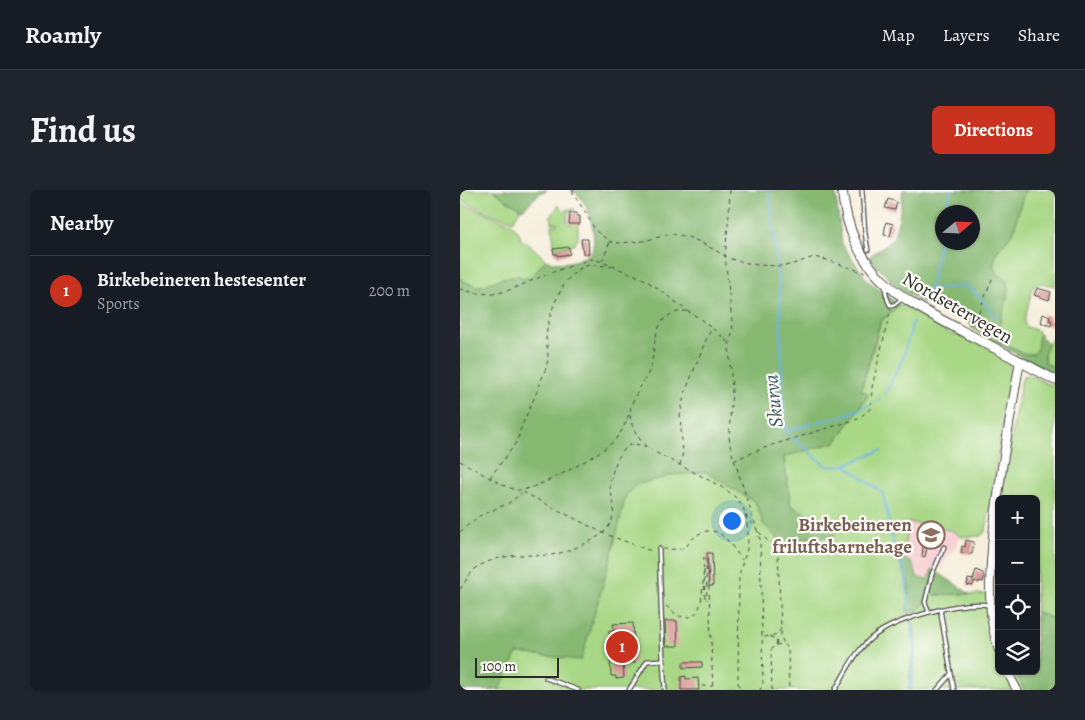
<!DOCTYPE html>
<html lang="en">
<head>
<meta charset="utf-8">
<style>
	:root { --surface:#171b24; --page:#20242c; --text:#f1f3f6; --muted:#9ea1a6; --line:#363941; --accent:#c8321e }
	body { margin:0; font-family:Alegreya,serif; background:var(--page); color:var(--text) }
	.controls { position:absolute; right:15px; bottom:15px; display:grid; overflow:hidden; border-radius:8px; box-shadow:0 1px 4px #0004 }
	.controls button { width:45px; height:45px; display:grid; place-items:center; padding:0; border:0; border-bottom:1px solid var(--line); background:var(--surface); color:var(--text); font:25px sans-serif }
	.compass { position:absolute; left:475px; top:15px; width:45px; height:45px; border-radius:50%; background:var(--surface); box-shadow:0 1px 4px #0004; rotate:71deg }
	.scale { position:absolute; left:15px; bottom:12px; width:84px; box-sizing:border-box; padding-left:5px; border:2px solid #2b2b2b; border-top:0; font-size:14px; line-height:18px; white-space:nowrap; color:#2b2b2b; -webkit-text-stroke:4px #fdfcf7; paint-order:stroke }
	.you { position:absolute; left:271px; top:330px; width:18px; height:18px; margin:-12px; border:4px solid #fff; border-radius:50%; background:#1a73e8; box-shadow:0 0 0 8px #1a73e833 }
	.badge { display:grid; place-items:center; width:32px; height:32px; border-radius:50%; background:var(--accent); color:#fff; font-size:16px; font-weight:700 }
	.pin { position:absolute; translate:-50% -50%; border:2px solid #fff; box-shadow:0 1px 5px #0006 }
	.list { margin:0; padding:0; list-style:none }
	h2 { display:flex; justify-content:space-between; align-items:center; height:65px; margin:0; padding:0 20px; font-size:21px }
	h2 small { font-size:16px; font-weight:400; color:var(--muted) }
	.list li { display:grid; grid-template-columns:32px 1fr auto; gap:15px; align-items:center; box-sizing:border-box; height:70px; padding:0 20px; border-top:1px solid var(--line) }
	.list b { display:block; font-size:19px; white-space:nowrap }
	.list p { margin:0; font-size:16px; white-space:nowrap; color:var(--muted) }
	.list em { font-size:16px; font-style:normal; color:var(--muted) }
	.icon { flex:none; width:28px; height:28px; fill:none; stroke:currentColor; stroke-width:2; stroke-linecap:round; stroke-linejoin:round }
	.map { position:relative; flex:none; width:595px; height:500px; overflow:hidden; border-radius:8px }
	header { display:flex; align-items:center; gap:30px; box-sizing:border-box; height:70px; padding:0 25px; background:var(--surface); border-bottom:1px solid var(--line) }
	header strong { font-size:24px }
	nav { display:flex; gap:28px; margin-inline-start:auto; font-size:18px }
	.intro { display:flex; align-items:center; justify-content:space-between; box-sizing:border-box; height:120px; padding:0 30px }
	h1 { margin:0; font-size:35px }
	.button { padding:12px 22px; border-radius:8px; background:var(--accent); color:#fff; font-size:18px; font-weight:700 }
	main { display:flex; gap:30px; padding:0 30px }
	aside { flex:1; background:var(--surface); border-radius:8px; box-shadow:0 1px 4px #0004 }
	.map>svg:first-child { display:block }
</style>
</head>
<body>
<header>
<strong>Roamly</strong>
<nav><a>Map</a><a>Layers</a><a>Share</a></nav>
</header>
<div class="intro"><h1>Find us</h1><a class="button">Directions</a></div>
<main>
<aside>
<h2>Nearby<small></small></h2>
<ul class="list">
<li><span class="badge">1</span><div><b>Birkebeineren hestesenter</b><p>Sports</p></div><em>200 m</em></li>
</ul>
</aside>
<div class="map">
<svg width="595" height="500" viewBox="0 0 595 500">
	<rect width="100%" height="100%" fill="#fdfcf7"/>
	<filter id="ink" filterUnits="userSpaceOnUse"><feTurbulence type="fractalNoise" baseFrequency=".02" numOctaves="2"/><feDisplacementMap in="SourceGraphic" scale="10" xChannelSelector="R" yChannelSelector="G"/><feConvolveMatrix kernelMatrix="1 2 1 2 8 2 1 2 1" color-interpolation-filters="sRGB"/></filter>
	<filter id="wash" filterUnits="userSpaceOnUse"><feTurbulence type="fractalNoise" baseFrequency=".0096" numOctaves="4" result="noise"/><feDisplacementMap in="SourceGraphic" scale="20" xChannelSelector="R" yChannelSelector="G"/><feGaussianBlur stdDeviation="1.12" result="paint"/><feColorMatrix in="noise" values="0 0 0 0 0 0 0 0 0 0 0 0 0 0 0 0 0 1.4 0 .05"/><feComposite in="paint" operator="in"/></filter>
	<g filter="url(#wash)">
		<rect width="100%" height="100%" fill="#f6efdd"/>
		<path fill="#f7cfd3" d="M449,332L493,341L501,347L492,361L477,382L472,380L469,389L458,388L452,373L437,365L444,358Z"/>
		<path fill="#a8d785" stroke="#6a8158" d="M0,0H33L45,9L61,18L53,31L31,24L0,10Z
			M565,0H595V96L580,93L573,97L564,131L566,137L576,140L579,144L577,160L573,164H565L538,151L537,145L549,100L547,90L538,84L533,77L536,63L554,41L558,23Z
			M0,13L52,34L60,44V49L71,56L86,70L71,87L62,89L60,86L43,88L24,95L19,96L8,93L0,89Z
			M99,15L105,23L107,19H113L115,20L108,22L107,32L109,34L117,33L118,31V49L115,50V55L96,58L94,55L92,35H97V33H92V29L90,27Z
			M439,115L448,116L463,128L493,145H504L536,163L549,174L551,181L526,341L521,346L501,347L493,341L449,332L444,358L437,365L449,394L447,423L459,420L471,405L525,404L537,411L539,420V481H555L564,500H0V258L187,126L295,312L372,337L331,316L324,266L376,252L409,204L401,200L421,132Z
			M595,146V178L585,172C583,161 586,154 595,146Z
			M570,185L595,197V429H594L576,422V309H542L545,279L561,193L563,186Z"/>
		<path fill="#86b872" stroke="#58724e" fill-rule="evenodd" d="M33,0H87L80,3L63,19L45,9Z
			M110,0H375L382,54L407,90L439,115L420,132L401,200L409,204L376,252L324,267L331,316L372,337L375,346L319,350L304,335L295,312L245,282L213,285L176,295L166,305L152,363L121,470L57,463L39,500H0V89L8,93L19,96L24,95L43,88L60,86L62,89L71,87L86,70C103,76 116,71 131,64C138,49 130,15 117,4C115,2 112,1 110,0Z
			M443,0H565L558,23L554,41L536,63L533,77L538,84L547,90L549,100L537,145L538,150L565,164H573L577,160L579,144L588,153L584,165L585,173L595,178V186L515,141L504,128L481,118L460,111L440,99L418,78L409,67L433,49L439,28ZM482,22H512V52H482Z
			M437,365L452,373L458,388L469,389L472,379L477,382L510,404L471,405L459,420L447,423L449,394Z
			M576,422L594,429L595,431V500H564L555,481H576Z"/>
		<path fill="#6ab4e2" stroke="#4a7086" d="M453,432C460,454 452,477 452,500H448L454,455L451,433Z"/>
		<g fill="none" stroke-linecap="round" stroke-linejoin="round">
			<path stroke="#6ab4e2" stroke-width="2" d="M309,0L320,107L322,190L325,241L367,277L385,275L423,303L435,360L445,380L449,421
				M485,22L491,0
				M469,100L506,95L522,109L538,129
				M464,108L471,96L482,38
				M425,204L443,168L453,131
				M414,213L420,209
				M325,241L382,226L409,215
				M385,275L422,260"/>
		</g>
		<g id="blocks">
			<path fill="#dc9f9d" d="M428,9L437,12L435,20L425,18Z
				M110,23H117V26H120V34H109Z
				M426,32L433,34L430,46L424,45Z
				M121,49H128L129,64H123Z
				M109,57L110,64L97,66V64H94L93,59Z
				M577,98L591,102L589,110L574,105Z
				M583,124L590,127L589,130L592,131L591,136L581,133Z
				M259,329H275V337H260Z
				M462,337L481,341L479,352L469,349L465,367L462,366L464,348L460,347Z
				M506,350L514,352L512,364L501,363L502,356L505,357Z
				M247,363H252L253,396H249Z
				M516,380L523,383V385L524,386L523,392L519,391V393L514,391L513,396L507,395L508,389L513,390Z
				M205,431H217L218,456H206Z
				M173,433L175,473H163L164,488L156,489V486H151L149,441H154L153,434Z
				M223,472H242V477L223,478Z
				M226,486V489L238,488L239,500H221V487Z"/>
		</g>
	</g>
	<g filter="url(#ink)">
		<use href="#blocks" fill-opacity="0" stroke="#494846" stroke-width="1"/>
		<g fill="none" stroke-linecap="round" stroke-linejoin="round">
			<g stroke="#494846" stroke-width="5.5">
				<path id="service" d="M402,0L405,43L408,60
					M425,95C425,102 427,109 430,115H434L443,108
					M199,359L203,470L205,500
					M480,419L494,500
					M469,422L465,412L472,384L484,357
					M86,488L118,500
					M169,500L187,471L202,470
					M375,500C385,484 393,465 407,452C429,429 499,411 530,415
					M477,500L491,484"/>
			</g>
			<g stroke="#494846" stroke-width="10">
				<path id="tertiary" d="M539,460C526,425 530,382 533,346C539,287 550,229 560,171
					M547,481L557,500"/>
			</g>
			<g stroke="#494846" stroke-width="11">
				<path id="secondary" d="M382,0C392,84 436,106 504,142C535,158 565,174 595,190"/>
			</g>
			<path stroke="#494846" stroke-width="1" stroke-dasharray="4 4" stroke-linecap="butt" d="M113,0V4L124,20L136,41L151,52L158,53L184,51L206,45L213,44L231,48L242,53L271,69L296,75L321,76L330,75L354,67L367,70L402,82H405
				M270,0L269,24L265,66L273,140L269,156L272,199L269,247L271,260L300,349L303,493L300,500
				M142,71L150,52
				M0,99L15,103L33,104L47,101L90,83L117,74L130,69L137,70L182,88L199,99L227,121L236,126L252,138L265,149L269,156
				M227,121C207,121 198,132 195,151C193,161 193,172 189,181C184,193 170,210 170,223C170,236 179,252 190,259C196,263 203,266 210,270C222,276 235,283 247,289C259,296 273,302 281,314C288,325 290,350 286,363C283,371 280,379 279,388L278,493L282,500
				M509,135L518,124L532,89
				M0,271C14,278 43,298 58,300C74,302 143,263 155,250C162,242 166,233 169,223
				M274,271L279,268L312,255L398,229L411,218L412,197L431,118
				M220,275L223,262L220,226L224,205L245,152L252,138
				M30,288C38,276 47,266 55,254C59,247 60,240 63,233C69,219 76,205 81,191C84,183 88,174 88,165C88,159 86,153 86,146C89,122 103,81 129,75C137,74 145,76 152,77
				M63,302L143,343L188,360H194
				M285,325L297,339
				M0,342L19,326L49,313L62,303
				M299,342C305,350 314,354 318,362L321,438C318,446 312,445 305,447L303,451
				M469,352L480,355
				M203,359C209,359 218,360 223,358C228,356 232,348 237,345C259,331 271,355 282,370
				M246,369L247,410
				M246,374H248L253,500
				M244,380L245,410L246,411
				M0,399C6,392 9,383 16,378C29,369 49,365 64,365C73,365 82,366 91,365C105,363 133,352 144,342C152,335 155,322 153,311C152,306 150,301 150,296C150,284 160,256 173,254C178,254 183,256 188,258
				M206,416C212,420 216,426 223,427C230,428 237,425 239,418C244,406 243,380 244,366H246V368
				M321,441V447L324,454
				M310,446L316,450L317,453L311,460V463L312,500
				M316,455L323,454L328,459L329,500
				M242,496H252"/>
			<use href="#service" stroke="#fff" stroke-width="3"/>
			<use href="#tertiary" stroke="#fff" stroke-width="8"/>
			<use href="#secondary" stroke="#fff" stroke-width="9"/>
		</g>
	</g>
	<defs>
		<g id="school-ring" transform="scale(1.4375)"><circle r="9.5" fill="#fdfcf7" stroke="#8d6e63" stroke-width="1.5"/><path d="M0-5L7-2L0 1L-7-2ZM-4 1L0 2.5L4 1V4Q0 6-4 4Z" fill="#8d6e63"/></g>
	</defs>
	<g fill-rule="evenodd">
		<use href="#school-ring" x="471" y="345"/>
	</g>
	<g text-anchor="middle" stroke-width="4.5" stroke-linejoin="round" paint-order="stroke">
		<g font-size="19" fill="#2b2b2b" stroke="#fdfcf7">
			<text transform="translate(498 117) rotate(30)" y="7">Nordsetervegen</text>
		</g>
		<g font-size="19" font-weight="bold" fill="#785e54" stroke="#fdfcf7" text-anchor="end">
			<text x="452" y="341">Birkebeineren<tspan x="452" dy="22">friluftsbarnehage</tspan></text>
		</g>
		<g font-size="20" font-style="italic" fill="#415b6b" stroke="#fdfcf7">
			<text transform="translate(313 211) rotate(-96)" y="7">Skurva</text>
		</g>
	</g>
</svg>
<div class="controls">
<button>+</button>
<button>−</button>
<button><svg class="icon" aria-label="locate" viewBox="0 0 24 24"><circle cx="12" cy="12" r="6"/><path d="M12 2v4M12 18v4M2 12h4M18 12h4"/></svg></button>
<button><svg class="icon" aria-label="layers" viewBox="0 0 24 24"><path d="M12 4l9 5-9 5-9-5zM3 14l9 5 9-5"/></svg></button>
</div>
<svg class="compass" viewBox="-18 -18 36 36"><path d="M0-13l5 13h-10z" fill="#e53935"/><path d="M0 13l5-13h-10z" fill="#9ea1a6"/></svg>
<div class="scale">100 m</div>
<div class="you"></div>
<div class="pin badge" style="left:162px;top:457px">1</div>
</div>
</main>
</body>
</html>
